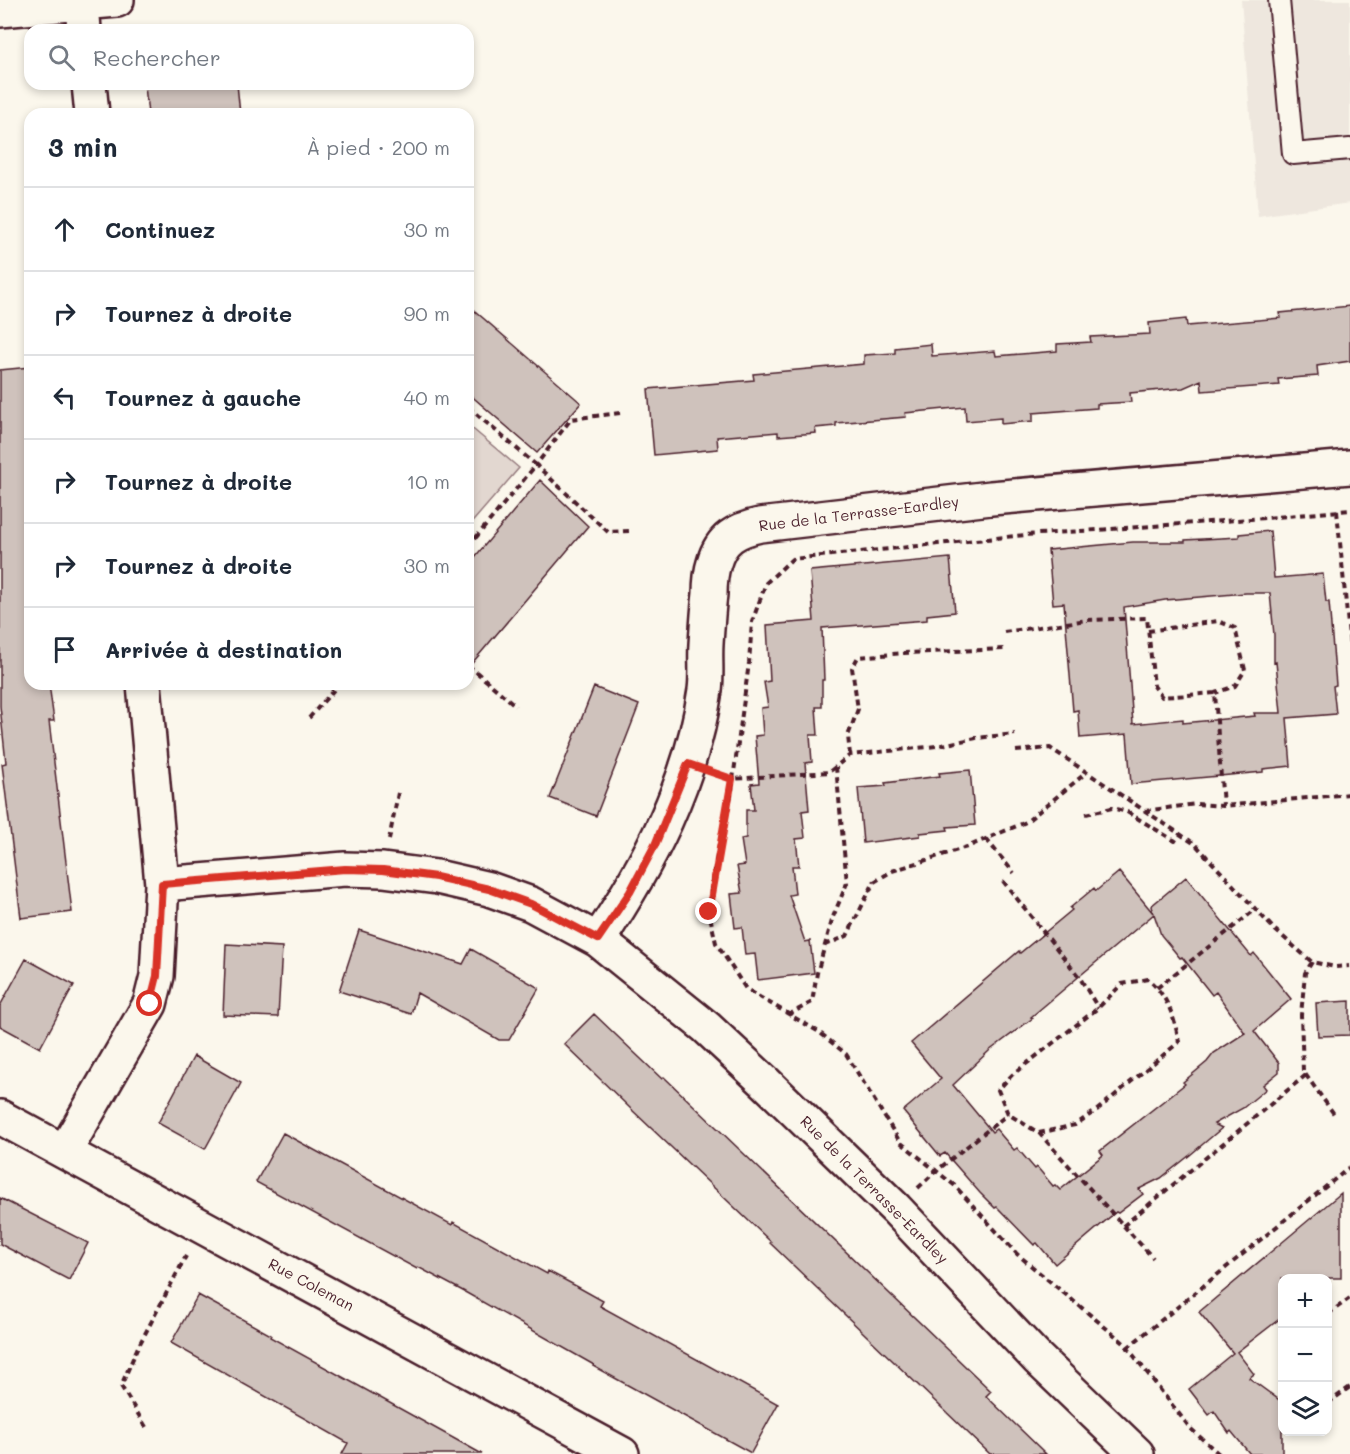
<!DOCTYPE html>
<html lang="fr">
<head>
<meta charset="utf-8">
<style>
	:root { --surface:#fff; --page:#f2f2f3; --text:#1f2937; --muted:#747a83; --line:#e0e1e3 }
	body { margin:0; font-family:Mali,sans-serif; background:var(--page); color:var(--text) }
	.controls { position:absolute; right:18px; bottom:18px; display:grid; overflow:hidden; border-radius:12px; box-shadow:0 3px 9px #0003 }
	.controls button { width:54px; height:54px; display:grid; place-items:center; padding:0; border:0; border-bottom:2px solid var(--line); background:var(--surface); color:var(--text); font:30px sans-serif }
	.stop { position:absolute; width:18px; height:18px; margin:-14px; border:4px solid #d93025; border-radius:50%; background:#fff }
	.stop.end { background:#d93025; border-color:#fff; box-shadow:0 2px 6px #0008 }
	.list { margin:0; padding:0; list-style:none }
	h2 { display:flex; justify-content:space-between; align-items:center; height:78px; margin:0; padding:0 24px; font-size:26px }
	h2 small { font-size:20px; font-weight:400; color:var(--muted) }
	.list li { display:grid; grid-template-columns:39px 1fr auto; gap:18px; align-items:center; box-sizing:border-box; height:84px; padding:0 24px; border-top:2px solid var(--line) }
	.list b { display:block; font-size:22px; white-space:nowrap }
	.list em { font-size:20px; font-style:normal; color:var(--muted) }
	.icon { flex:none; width:33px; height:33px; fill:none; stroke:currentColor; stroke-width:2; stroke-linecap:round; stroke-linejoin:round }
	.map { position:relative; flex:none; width:1350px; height:1454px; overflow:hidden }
	.search { position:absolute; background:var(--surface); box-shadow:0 3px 9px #0003; left:24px; top:24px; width:450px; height:66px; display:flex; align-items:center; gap:15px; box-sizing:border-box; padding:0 21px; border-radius:18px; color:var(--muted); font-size:22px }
	.panel { position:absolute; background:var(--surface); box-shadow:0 3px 9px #0003; left:24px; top:108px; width:450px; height:582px; border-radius:18px }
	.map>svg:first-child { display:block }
</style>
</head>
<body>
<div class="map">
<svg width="1350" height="1454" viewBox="0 0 1350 1454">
	<rect width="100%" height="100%" fill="#fbf7ec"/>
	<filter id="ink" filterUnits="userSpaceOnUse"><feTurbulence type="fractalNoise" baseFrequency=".0167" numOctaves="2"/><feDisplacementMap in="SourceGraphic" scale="12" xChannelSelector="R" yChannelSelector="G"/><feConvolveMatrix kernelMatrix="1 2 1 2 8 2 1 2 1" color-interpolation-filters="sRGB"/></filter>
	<g filter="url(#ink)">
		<path fill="#eee7de" d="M1241,0H1350V203L1258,216Z"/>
		<path fill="#e2d7d0" stroke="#967b7e" stroke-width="1.5" d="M468,425L519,468L468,527Z"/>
		<path fill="#cfc2bc" stroke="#4a1f2b" stroke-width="1.5" fill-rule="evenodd" d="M163,84H237L240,114H148L145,86Z
			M468,305L581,403L537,453L468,393Z
			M1350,306V361L1317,366L1318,376L1278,379L1279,385L1202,391L1201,380L1183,388L1130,393L1131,402L1097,404V408L1033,413V421L1001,424V418L966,421L965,407L905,413L906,417L836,423V426L815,428L816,433L778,436V432L717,437L718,449L654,455L648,389L754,380L753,374L864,364V355L895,353V348L931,344L932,356L995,351L996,356L1057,351V344L1091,342L1090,337L1150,334L1149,323L1186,319L1187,326L1281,318L1280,313Z
			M30,367V684H49L54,721H49L72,912L21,918L2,764L6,763L0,706V370Z
			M540,480L588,526L468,668V565Z
			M1270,531L1274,578L1323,574L1326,602H1329L1336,685L1333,686L1336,714L1287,718L1291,766L1263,769V772L1131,784L1127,734L1080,738L1078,710L1073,711L1064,603L1053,604L1048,550L1133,542H1185V540L1239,537V534ZM1246,593H1270L1274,635V663L1276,662L1281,713H1254L1255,716L1183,723V719L1133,724L1124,607L1165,600Z
			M950,558L955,612L927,615V620L822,628L824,680H822V707H816L818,735H810L812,762L805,763L809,810L802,811L805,838L796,839L799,866H792L795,894L789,895L805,942L810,941L814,973L758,980L755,954L745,955L742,927L735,928L731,894L742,893L737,866L745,865L741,839L746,838V810H754L751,784L759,783L755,736L763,735L761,708L768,707L764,682L770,681L767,625L814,621L810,571Z
			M594,687L639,705L596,816L550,798Z
			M970,770L975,825L947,827L948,830L920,833V836L863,843L858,788L886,786L885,783L940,776L939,773Z
			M1119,872L1153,913L1151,906L1186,877L1251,956L1254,953L1274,978L1291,999L1254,1031L1279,1063V1072L1263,1085L1266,1089L1243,1108L1214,1124L1222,1128L1190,1155L1161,1178L1139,1189L1143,1194L1118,1213L1116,1212L1055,1264L1037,1243L1034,1245L997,1207L995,1208L980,1193L945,1153L940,1156L903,1111L941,1079L911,1043L1019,951L1020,953L1072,910L1070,908L1094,888L1096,891ZM1154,914L1161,935L1180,958L1182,957L1212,995L1216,992L1245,1033L1214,1053L1207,1062L1183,1082L1185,1084L1100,1151L1103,1155L1060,1190L1055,1185L1053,1186L1037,1167L1035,1169L1017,1148L1014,1150L996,1129L992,1132L953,1085L989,1051L1033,1018L1031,1017L1076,979Z
			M359,930L463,964L471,949L539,988L509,1040H499L417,993L411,1014L339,991Z
			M226,944L282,947L278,1017L223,1015Z
			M26,959L74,985L40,1048L0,1026V1006Z
			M1350,1001V1035L1318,1036L1316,1003Z
			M594,1014L662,1079L664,1077L991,1391L986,1396L1046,1454H990L794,1266L770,1243L771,1242L632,1110L564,1044Z
			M194,1056L241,1083L205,1149L158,1123Z
			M283,1133L452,1225L453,1222L547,1274L548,1271L576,1286L603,1301L600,1306L778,1404L751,1453L593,1366L594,1365L463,1291L418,1267L417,1269L256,1182Z
			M1341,1193V1278H1282V1317L1237,1352L1254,1374L1249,1378L1282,1402V1454H1250L1231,1431L1229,1433L1214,1411L1209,1415L1189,1389L1233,1353L1199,1312Z
			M0,1198L88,1243L69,1280L0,1244Z
			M198,1295L271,1335L270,1337L482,1454H342L348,1443L171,1343Z"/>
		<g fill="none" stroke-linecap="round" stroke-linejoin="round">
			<g stroke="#4a1f2b" stroke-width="24">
				<path id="service" d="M1279,0L1293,154L1350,149"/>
			</g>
			<g stroke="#4a1f2b" stroke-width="38">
				<path id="minor" d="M82,3L84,30
					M0,10L117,0
					M89,84L92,114
					M162,884L345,869L383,870L437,877L489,889L531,904L598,940
					M0,1117L622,1454
					M65,1151L150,1004L157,976L162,884L144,684
					M1137,1454L1037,1358L896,1209L764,1081L706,1027L598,940C649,864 692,781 705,690C707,675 705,659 706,644C707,628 708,611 710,594C710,584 711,572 714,563C721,538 736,530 760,525L991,498L1350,467"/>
			</g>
			<path stroke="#4a1f2b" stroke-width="4" stroke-dasharray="6 4.5" stroke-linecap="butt" d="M468,407L536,465L468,547
				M620,413L571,419L536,465L608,532L631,531
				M1337,511L1350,646
				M1148,631L1218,621L1235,628L1245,670L1235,686L1215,693
				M1004,632L1087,620L1147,618L1154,686L1162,697L1215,693L1223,806
				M468,665L516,706
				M309,718L339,684
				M1016,751L1050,748L1195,844L1274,929L1312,962L1335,967L1350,966
				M850,755L848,736L858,709L852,668L858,657L904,653L1006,649
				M717,774L732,779L829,772L850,755L937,746L976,738L1015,734
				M1145,811L1196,804L1223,806L1350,794
				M1086,814L1112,808L1127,812L1175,841L1180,834
				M986,839L1014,873
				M389,840L398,793
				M1003,881L1080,978L1098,1008
				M825,945L847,936L874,882L892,871L967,847L1026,822L1086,773
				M1312,962L1305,973L1301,1015L1303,1071L1334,1114
				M1157,988L1256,909
				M788,1015L812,1002L817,973L833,917L847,883L836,767
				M1039,1133L1075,1125L1097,1110L1179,1042C1174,1016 1168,997 1148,979L1122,984L1098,1008L1012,1075L998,1090L1008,1114L1039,1133L1153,1258
				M918,1188L936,1171L1008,1114
				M1123,1226L1306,1075
				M1328,1314L1350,1298
				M1127,1348L1350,1167
				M1328,1403L1350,1387
				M146,1427L121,1386L137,1349L186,1256
				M1219,1454L1190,1428L1124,1343L1017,1254L954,1185L900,1142L846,1054L819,1032L746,989L716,943L709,912L717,857L731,794L749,663L752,622L766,583L792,559L1025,535L1266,518L1350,510"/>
			<use href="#service" stroke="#fbf7ec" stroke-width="20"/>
			<use href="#minor" stroke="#fbf7ec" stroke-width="33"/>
		</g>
	</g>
	<g fill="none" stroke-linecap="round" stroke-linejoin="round" filter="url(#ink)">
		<path stroke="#d93025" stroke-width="8" d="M150,1004L157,976L162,884L345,869L383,870L436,877L489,889L531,904L598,939L630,892L655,845L688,764L732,779L709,912"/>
	</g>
	<g text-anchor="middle" stroke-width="4.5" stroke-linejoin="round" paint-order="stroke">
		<g font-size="15" fill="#4a1f2b" stroke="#fbf7ec">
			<text transform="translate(859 514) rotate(-7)" y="5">Rue de la Terrasse-Eardley</text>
			<text transform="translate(874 1190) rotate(45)" y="5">Rue de la Terrasse-Eardley</text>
			<text transform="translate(311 1285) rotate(28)" y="5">Rue Coleman</text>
		</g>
	</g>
</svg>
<div class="controls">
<button>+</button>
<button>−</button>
<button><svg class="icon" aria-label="layers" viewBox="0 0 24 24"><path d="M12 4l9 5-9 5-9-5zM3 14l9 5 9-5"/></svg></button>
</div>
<div class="stop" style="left:150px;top:1004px"></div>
<div class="stop end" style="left:709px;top:912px"></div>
<div class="search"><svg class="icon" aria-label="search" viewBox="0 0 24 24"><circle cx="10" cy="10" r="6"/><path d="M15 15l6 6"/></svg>Rechercher</div>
<section class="panel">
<h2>3 min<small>À pied · 200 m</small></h2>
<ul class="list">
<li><svg class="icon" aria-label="ahead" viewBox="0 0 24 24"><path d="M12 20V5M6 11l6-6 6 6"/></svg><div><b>Continuez</b></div><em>30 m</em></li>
<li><svg class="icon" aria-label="right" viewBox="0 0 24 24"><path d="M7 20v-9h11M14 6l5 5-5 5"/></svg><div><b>Tournez à droite</b></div><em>90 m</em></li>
<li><svg class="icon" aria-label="left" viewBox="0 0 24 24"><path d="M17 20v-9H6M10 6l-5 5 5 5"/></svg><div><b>Tournez à gauche</b></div><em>40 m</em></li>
<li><svg class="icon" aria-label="right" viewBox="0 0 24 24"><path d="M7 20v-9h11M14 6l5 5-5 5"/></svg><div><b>Tournez à droite</b></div><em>10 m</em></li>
<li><svg class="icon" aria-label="right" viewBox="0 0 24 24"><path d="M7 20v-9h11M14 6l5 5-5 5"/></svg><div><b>Tournez à droite</b></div><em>30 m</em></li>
<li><svg class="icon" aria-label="arrive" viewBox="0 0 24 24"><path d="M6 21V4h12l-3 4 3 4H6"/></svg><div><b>Arrivée à destination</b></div></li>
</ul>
</section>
</div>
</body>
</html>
